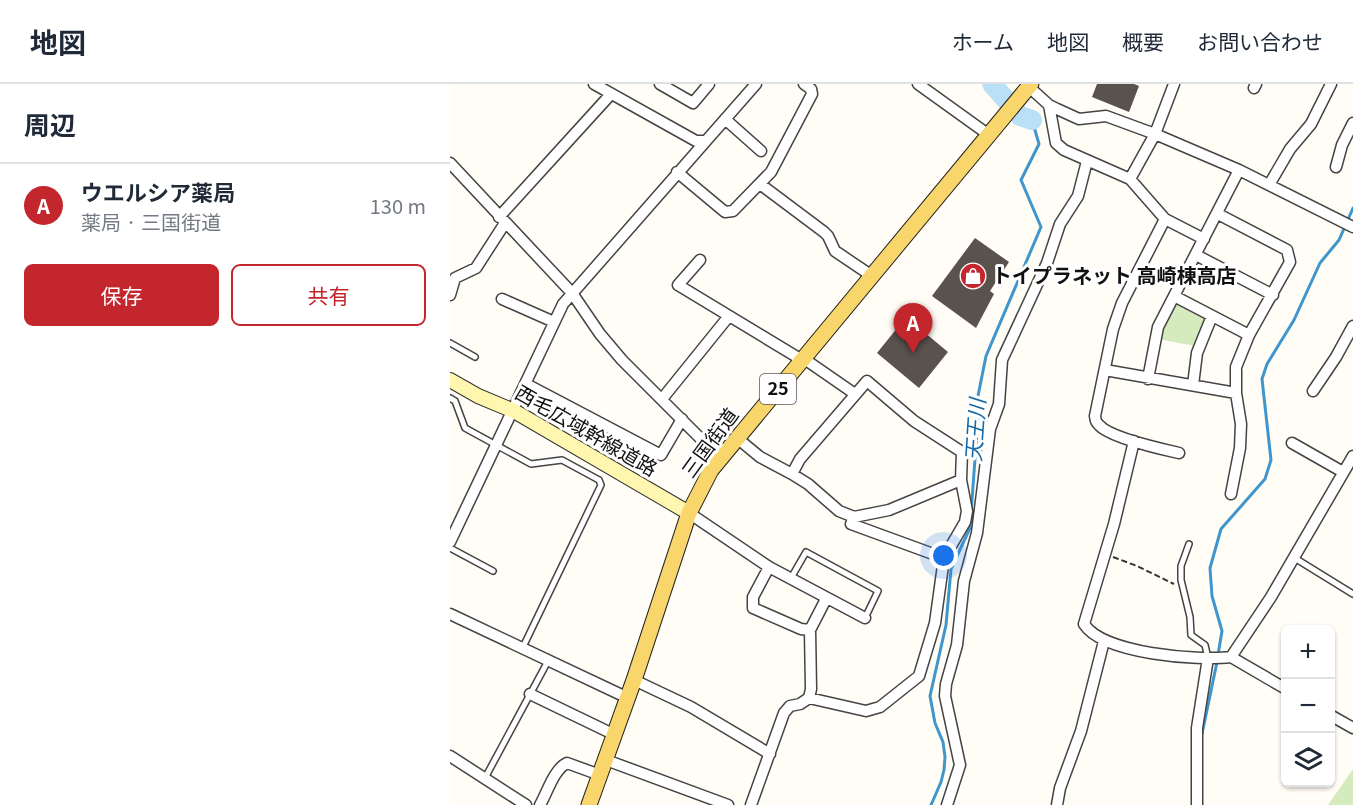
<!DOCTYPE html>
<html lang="ja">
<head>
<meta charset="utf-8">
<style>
	:root { --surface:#fff; --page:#f2f2f3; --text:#1f2937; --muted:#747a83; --line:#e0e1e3; --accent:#c4262e }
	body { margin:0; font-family:Georgia,"Noto Sans JP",serif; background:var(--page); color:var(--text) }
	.controls { position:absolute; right:18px; bottom:18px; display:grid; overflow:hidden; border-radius:9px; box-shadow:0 2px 4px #0004 }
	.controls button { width:54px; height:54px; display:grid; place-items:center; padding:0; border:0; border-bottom:2px solid var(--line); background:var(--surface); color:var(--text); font:30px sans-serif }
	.you { position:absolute; left:494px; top:472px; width:21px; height:21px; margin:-15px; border:4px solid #fff; border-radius:50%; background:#1a73e8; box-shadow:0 0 0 9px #1a73e833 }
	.badge { display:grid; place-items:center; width:39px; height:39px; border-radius:50%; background:var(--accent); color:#fff; font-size:20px; font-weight:700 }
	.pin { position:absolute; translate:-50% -50px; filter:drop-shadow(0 2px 3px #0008) }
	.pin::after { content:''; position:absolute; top:32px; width:21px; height:18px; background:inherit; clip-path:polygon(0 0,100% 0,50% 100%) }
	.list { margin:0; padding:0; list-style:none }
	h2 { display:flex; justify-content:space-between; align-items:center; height:78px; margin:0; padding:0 24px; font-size:26px }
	h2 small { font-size:20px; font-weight:400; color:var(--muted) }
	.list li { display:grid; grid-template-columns:39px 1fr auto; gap:18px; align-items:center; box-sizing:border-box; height:84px; padding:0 24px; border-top:2px solid var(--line) }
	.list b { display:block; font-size:22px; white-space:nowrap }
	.list p { margin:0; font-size:20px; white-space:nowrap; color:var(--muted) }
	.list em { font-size:20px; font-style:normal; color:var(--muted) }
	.actions { display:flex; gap:12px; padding:18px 24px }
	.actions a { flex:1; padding:14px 0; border:2px solid var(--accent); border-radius:9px; text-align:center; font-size:21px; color:var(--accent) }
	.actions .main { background:var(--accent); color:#fff }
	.icon { flex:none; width:33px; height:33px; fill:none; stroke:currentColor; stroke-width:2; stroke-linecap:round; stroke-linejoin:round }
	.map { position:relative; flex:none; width:903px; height:721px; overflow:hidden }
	header { display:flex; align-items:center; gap:36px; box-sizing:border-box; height:84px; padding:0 30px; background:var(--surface); border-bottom:2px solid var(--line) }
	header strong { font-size:28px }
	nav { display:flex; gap:33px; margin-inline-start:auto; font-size:21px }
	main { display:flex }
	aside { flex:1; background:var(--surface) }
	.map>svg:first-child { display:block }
</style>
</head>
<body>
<header>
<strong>地図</strong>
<nav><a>ホーム</a><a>地図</a><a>概要</a><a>お問い合わせ</a></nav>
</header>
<main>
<aside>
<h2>周辺<small></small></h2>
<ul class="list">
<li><span class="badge">A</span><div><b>ウエルシア薬局</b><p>薬局 · 三国街道</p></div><em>130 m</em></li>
</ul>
<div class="actions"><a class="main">保存</a><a>共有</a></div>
</aside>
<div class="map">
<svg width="903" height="721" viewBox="0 0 903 721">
	<rect width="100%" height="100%" fill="#fffdf5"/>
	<path fill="#d5ebbd" d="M728,219L754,233L755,237L745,262L708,255L723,221Z
		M903,685V721H878Z"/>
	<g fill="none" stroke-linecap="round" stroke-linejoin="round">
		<path stroke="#3f96cf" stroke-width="3" d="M768,571L772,547L762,512L760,484L771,445L815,395L821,376L812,295L817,280L844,236L870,179L889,156L903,124
			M752,650L767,578
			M481,721L491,698L494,686L495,673L493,658L485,639L480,612L496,541L501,485L520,444L528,333L527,317L536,272L591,143L571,96L589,60L582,36"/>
		<path stroke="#b9e0f7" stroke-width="20" d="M542,0L570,32L582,36"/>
	</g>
	<path fill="#5a524d" d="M647,0H684L689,2L679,28L642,13Z
		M525,154L559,178L540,207L544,210L526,244L482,212Z
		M456,233L498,268L469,304L427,269Z"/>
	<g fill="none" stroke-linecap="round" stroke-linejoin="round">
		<g stroke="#444" stroke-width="8">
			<path id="lane" d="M0,259L25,273
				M0,314L5,317L15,344L81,380L112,376L149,396L151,401L73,563
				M739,460L731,482V496L740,533L741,551L755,561L758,574
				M0,464L43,487
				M843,473L903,510
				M341,494L356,468L428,507L415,534
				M35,694L98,577"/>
		</g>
		<g stroke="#444" stroke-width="13">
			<path id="street" d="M144,0L246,57H254
				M210,0L243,19L259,0
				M468,0L539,51
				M579,3L599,21L607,25L629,35L656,32L705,50L789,86L903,143
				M804,4L806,0
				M599,21L606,59L614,66L680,95L715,135L754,155
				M275,35L311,67
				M0,79L122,209L150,250L172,276L270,374
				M886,83L892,61L903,39
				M227,88L275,128L283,127L321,88L362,10L361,5L354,0
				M680,95L705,50L724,0
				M310,100L374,148L378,152L385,167L422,192
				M819,101L840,65L861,40L881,0
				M768,130L837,166L840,178L799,251L786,283V309L791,340L790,364L781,410
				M49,133L161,10
				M715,135L672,219L663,245L645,332C646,337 645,337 649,341C659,353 711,365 729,369
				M746,171L823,211
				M250,176L228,201L352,276
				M0,211L5,194L26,184L55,139
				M724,212L799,251
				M52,215L104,238
				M353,274L405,310
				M655,286L786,309
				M698,295L708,243L789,86
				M76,300L211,371L232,335
				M743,301L747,269L762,232
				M863,307L886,273L903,242
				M212,315L279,232
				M287,354L310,373L342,390L358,400L389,427L404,433L439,426L511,396
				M684,357L664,440L634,540C653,570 748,577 781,573L821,513L903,372
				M842,359L893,388
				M239,429L319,483L415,534
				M404,433L401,440L494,474
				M0,458L113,220L306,0
				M319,483L303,513V524L351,545L360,546
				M0,530L178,614
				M781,573L836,605
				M184,596L241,623L320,670
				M80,610L165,651
				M359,614L361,605L360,546L376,515
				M880,631L903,644
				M0,672L76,721
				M156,676L278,721
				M90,721C97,709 104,685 117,679L150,691
				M301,721L334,629L340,622L350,620L359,614L416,627L430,623L469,592L485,539L494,474L515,438L517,427L511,396L512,368L464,337L417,297L350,375L342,390
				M497,721L510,681L495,612L496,600L507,561L514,497L527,449L540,345L549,320L552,276L597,179L610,140L628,112L637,77
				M607,721L610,704L631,647L654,557
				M747,721V644L758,574"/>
		</g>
		<g stroke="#333" stroke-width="16">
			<path id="secondary" d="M0,296L28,312L64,327L239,429"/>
		</g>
		<g stroke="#222" stroke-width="17">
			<path id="primary" d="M139,721L184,596L239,429L261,386L581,0"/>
		</g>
		<path stroke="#333" stroke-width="2" stroke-dasharray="6 3" stroke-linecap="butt" d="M663,473L687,482L724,500"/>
		<use href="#lane" stroke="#fff" stroke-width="5"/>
		<use href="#street" stroke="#fff" stroke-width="10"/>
		<use href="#secondary" stroke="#fff6b0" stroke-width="14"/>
		<use href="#primary" stroke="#f9d66b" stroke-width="15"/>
	</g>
	<defs>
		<g id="shop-disc" transform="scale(1.35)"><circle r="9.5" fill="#c4262e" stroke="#fff"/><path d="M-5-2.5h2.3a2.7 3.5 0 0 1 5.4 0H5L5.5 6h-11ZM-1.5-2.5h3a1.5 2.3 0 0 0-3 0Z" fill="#fff"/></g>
	</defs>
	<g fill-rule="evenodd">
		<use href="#shop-disc" x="523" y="192"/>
	</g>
	<g text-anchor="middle" stroke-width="6" stroke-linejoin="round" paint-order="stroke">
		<rect fill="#fff" stroke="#585858" stroke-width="1.5" x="310" y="290" width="36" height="30" rx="4.5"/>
		<g font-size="18" font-weight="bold" fill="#111">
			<text x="328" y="311">25</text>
		</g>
		<g font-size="20" font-weight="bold" fill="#111" stroke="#fff" text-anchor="start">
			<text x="542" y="199">トイプラネット 高崎棟高店</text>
		</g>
		<g font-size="20" fill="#111" stroke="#fff">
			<text transform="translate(136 347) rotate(30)" y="7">西毛広域幹線道路</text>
			<text transform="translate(260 359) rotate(-54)" y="7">三国街道</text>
		</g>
		<g font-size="21" font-style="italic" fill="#1768a6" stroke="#fff">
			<text transform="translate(526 346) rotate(-86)" y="7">天王川</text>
		</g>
	</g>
</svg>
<div class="controls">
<button>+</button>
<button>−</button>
<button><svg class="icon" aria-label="layers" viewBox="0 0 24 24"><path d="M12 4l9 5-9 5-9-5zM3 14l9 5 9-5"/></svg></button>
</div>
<div class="you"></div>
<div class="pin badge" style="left:463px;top:269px">A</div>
</div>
</main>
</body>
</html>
